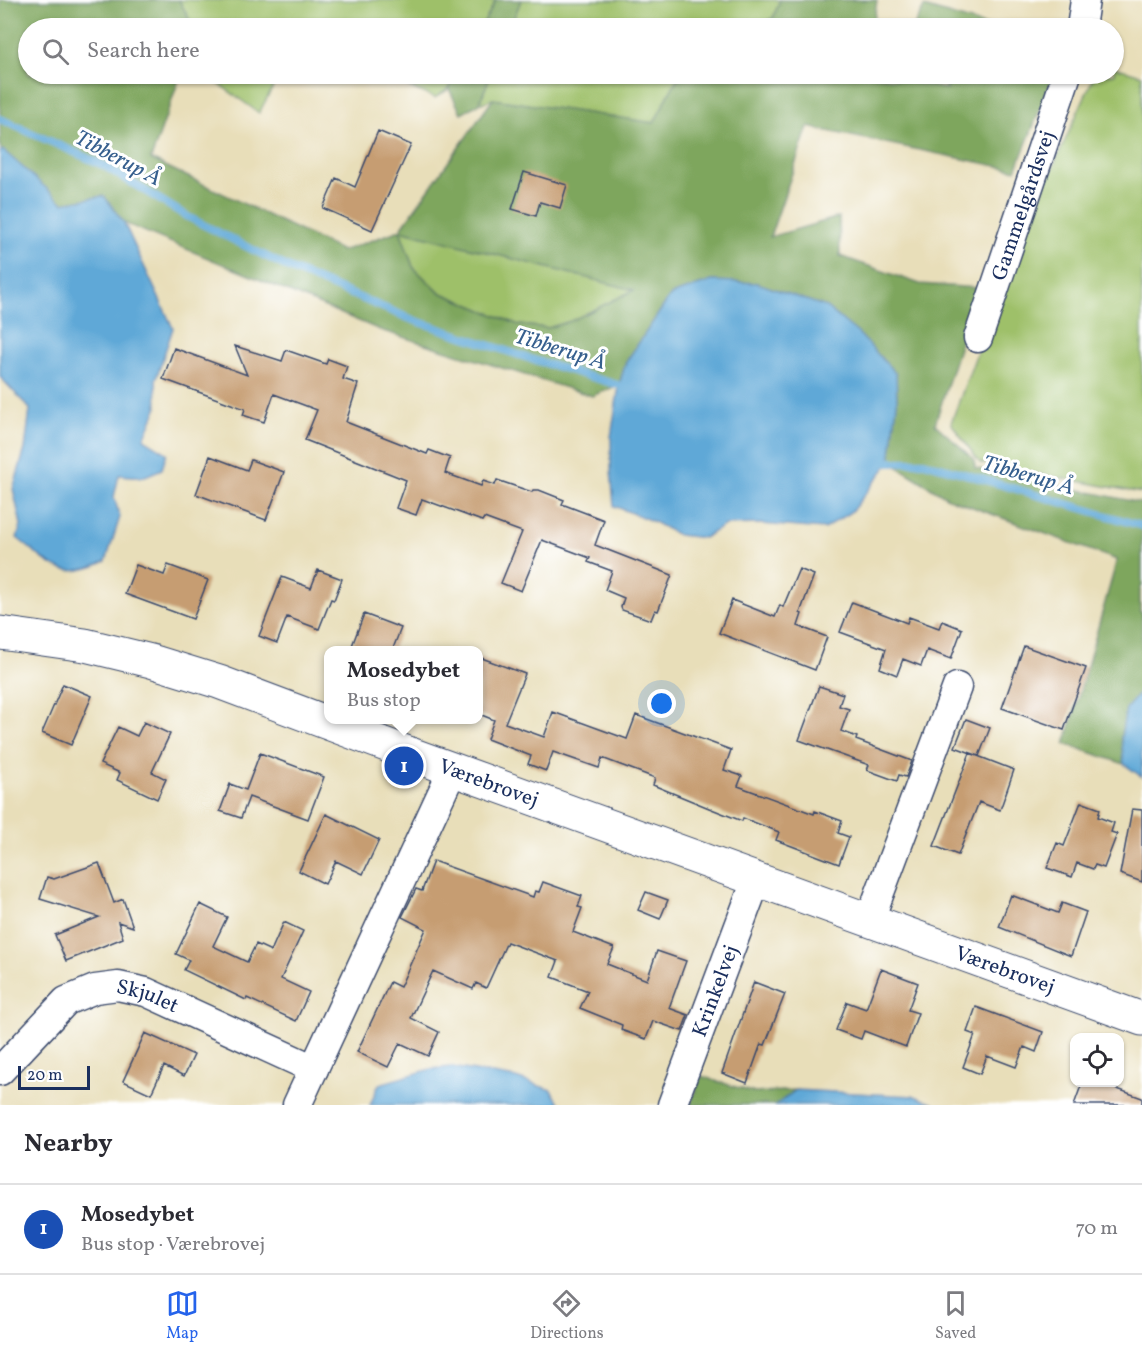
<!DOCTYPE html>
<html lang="en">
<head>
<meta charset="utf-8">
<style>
	:root { --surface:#fff; --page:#f2f2f3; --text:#2b2b33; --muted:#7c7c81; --line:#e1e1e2; --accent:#2563eb }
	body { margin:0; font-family:Vollkorn,serif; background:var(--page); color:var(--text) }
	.controls { position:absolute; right:18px; bottom:18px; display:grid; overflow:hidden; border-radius:12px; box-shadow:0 2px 4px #0004 }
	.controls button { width:54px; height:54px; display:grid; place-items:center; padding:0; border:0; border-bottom:2px solid var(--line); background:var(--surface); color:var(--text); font:30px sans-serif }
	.scale { position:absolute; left:18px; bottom:15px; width:72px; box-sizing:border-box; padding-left:6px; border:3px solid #1b2f5e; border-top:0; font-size:16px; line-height:21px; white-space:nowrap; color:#1b2f5e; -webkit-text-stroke:4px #fff; paint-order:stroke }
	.you { position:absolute; left:662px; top:704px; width:21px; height:21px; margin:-15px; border:4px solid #fff; border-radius:50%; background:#1a73e8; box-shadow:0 0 0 9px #1a73e833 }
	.badge { display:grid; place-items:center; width:39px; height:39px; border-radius:50%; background:var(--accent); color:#fff; font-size:20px; font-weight:700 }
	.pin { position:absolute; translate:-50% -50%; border:3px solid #fff; box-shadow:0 2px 6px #0006 }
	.popup { position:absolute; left:324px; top:646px; width:159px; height:78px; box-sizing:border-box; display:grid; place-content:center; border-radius:12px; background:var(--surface); filter:drop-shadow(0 2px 4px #0005); font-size:20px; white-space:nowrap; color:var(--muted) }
	.popup b { font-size:22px; color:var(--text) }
	.popup::after { content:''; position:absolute; left:50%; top:100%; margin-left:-12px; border:12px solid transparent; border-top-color:var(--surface) }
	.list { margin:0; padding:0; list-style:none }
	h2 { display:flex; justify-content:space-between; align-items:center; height:78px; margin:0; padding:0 24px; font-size:26px }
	h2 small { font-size:20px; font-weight:400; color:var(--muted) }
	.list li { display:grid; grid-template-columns:39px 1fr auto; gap:18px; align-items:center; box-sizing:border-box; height:90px; padding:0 24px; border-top:2px solid var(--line) }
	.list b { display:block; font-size:22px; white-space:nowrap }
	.list p { margin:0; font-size:20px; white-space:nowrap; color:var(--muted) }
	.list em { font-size:20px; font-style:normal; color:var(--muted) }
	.icon { flex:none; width:33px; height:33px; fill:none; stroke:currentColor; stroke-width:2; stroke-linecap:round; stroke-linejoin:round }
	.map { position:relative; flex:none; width:1142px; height:1105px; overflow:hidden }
	.search { position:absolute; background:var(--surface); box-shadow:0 2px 4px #0004; left:18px; right:18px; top:18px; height:66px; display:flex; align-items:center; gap:15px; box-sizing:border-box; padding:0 21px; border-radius:33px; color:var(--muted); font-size:22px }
	.sheet { height:168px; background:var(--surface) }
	nav { display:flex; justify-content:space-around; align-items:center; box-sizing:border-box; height:84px; border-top:2px solid var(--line); background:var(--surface); font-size:16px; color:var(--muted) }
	nav a { display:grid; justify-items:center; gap:3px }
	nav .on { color:var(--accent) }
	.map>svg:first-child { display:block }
</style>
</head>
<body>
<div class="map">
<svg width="1142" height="1105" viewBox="0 0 1142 1105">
	<rect width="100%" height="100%" fill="#fff"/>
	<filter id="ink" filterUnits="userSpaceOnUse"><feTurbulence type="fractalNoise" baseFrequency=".0167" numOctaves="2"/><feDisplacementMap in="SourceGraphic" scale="12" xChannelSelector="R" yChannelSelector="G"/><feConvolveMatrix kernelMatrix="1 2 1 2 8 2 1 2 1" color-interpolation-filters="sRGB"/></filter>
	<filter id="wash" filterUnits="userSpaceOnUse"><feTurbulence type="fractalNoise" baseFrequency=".008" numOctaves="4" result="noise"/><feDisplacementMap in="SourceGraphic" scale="24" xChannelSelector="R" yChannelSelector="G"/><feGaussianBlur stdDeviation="1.35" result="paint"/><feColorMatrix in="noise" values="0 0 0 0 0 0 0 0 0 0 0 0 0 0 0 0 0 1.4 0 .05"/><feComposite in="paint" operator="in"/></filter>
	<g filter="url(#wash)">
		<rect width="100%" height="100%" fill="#e8deb9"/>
		<path fill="#9ec069" stroke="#5c7864" stroke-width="1.5" d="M179,0H496L481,28H194Z
			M521,0H780L773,18L755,28H510Z
			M1114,67L1142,75V493L980,463L951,423L1012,258L1095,74H1114Z
			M205,74H280L259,113Z
			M379,74H457L449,89L435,98Z
			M491,74H683L676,81L654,123L493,99L479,104Z
			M400,230L635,290L571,321L548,328L519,325L439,292L413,267Z"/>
		<path fill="#7ea65d" stroke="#4c6a5e" stroke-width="1.5" fill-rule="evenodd" d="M0,0H179L194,28H28V74H181L151,159L342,251L400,230L493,99L654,123L676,81L683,74H867L948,89L933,74H1054L1016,170L808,127L770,237L839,217L840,256L920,284L978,288L935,424L974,459L975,468L1142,503V586L1140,589V612H1142V690L1126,709L1121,737L1124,764L1065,744L1117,560L948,498L890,462L897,403L896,374L859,334L826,307L757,283L712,281L671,295L626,362L619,385L592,396L380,330L124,223L104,196L63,203L0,148ZM400,230L630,289L634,290L571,321L548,328L519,325L439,292L413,267Z
			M496,0H521L510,28H481Z
			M780,0H877L873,28H755L773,18Z
			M924,7L995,28H913Z
			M457,74H491L479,104L461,113L449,89Z
			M701,1076L755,1093L796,1090L776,1105H690Z"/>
		<path fill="#5fa8d7" stroke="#3d6c9a" stroke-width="1.5" d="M0,151H4L63,203L104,196L124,223L173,328L156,379L157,408L144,439L167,453L162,469L143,477L119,475L114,497L120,517L106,561C62,583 52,565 17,538L21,525L13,489L25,449L30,409L0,377Z
			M712,281L757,283L826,307L859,334L896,374L897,403L890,462L852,511L824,529L761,524L725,525L704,538L678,535L652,521L614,506L611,471V437L619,385L626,362L671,295Z
			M1142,690V777L1124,764L1121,737L1126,709Z
			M452,1067L516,1078L551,1090L561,1105H370L379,1084L431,1069Z
			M796,1090L915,1096L936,1105H776Z"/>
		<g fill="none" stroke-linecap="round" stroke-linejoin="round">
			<path stroke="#5fa8d7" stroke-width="8" d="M0,119L103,165L188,217L291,269L413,320L531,359L628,388
				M882,460L890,462H924L1142,526"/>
		</g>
		<g id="blocks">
			<path fill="#c69d72" d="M378,131L411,145L372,230L323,208L336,178L355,187Z
				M524,172L567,185L560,208L540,202L536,216L512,209Z
				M235,346L282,361L286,350L326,364L328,359L347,366L343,379L358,384L346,422L427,454L429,450L450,458L445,473L481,486L483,481L495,485L497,480L532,492L533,490H539L564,500L562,504L604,520L595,545L672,575L658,611L655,610L651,620L622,610L621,607L624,598L605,590L612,571L588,562L590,558L542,540L521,591L501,583L522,532L484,518L482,521L422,499L416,515L396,508L406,480L305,440L317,410L274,394L264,422L243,415L245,409L163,379L174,348L247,375Z
				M210,456L247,470L251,460L284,472L266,520L196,494Z
				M136,565L164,575L168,565L208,580L193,619L125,594Z
				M799,569L814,575L800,613L802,614L798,626L827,637L815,670L719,633L732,600L775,617L780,605L783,607Z
				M318,570L342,579L334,600L331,599L319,629L287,617L277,643L259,636L282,577L311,588Z
				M852,602L907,623L909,617L939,628L942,621L962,629L951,659L927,650L921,666L903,659L897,675L880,668L886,649L840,632Z
				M364,614L401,628L392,651H350Z
				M1024,646L1086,668L1064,730L1002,708Z
				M479,657L525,674L505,723L544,737L553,712L627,739L636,715L731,750L724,770L742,776L738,786L814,814L815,811L842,821L838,833L849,837L839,864L776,840L779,832L743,818L742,821L709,808L653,785L655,778L602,758L599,768L553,752L546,771L528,764L531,756L487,739L494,720L479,714Z
				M63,684L92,696L71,745L42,733Z
				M819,686L843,694L839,706L849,709L841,731L857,737L856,740L912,761L906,777L899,775L897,781L867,770L869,765L799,740Z
				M966,719L990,728L979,756L955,747Z
				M144,722L170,734L152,772L166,779L157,799L117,780L120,773L100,764L118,727L137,736Z
				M260,753L324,777L308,819L249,797L241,818L220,811L230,784L246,790Z
				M970,753L1014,770L1000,810L979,802L958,855L934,846Z
				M1081,802L1100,809L1098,817L1114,823L1111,832L1117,834L1104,868L1095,865L1093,869L1077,863L1072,877L1047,868L1057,843L1064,846Z
				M1132,809L1142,810V882L1120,874Z
				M326,814L379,840L363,874L336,861L325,884L299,871Z
				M433,861L533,897L535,891L539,892L543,882L582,896L578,907L582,908L573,932L614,948L607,964L647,980L657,951L686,961L669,1008L688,1015L682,1031L653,1021L646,1039L621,1030L622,1025L580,1008L588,991L552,977L558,961L507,942L486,988L476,983L473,989L433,971L411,1018L439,1032L428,1056L400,1043L388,1067L357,1052L390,982L400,987L426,929L402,917L416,889L422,891Z
				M99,863L114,903L123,899L133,927L118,922L123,938L66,961L55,935L99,917L40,899L47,877L54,879Z
				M646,892L668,900L660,919L638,910Z
				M1011,895L1058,913L1062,903L1086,912L1071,956L999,927Z
				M200,904L227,917L213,946L247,962L256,944L271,951L284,922L303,931L281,979L309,992L296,1021L247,998L246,1000L184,970L189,960L176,954Z
				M881,969L918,983L908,1010L918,1013L906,1047L864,1031L861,1039L836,1030L847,1002L866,1009Z
				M754,982L785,994L765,1045L761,1044L747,1083L722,1073Z
				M976,1007L1043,1032L1036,1052L1024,1047L1016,1067L987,1056L980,1074L963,1067L975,1035L967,1032Z
				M145,1033L194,1055L184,1076L164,1066L151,1094L123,1081Z
				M1082,1083H1101L1142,1098V1105H1074Z"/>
		</g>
	</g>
	<g filter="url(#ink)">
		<use href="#blocks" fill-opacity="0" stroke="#3a496c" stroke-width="1.5"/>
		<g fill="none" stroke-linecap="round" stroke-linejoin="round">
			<g stroke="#3a496c" stroke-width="31">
				<g id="minor">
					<path d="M1081,28L1085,0"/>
					<path id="s1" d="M978,338L1067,74"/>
					<path d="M870,919L957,687"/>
					<path id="s2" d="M0,1071L66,1001L95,989L118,986L146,992L314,1069"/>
					<path d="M297,1105L453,769"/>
					<path id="s3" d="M672,1105L757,878"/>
				</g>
			</g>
			<g stroke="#3a496c" stroke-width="35">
				<g id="tertiary">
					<path id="s4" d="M0,633L85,645L151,661L219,682L413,755L1142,1019"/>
				</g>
			</g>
			<use href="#minor" stroke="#fff" stroke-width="28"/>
			<use href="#tertiary" stroke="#fff" stroke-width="33"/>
		</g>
	</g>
	<g text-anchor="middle" stroke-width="6" stroke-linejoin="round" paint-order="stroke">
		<g font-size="21" fill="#1b2f5e" stroke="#fff">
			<text dy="7" stroke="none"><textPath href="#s1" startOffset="140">Gammelgårdsvej</textPath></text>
			<text dy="7" stroke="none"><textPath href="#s4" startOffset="513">Værebrovej</textPath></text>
			<text dy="7" stroke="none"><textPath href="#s4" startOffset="1062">Værebrovej</textPath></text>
			<text dy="7" stroke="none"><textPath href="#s3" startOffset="122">Krinkelvej</textPath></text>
			<text dy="7" stroke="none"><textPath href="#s2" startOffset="182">Skjulet</textPath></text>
		</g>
		<g font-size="22" font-style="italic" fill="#365f8e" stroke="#fff">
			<text transform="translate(119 157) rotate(28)" y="8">Tibberup Å</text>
			<text transform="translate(561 348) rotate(17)" y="8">Tibberup Å</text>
			<text transform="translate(1029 474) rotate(16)" y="8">Tibberup Å</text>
		</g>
	</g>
</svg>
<div class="controls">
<button><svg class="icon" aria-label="locate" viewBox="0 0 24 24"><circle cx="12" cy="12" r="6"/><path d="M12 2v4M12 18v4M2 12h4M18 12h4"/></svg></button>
</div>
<div class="scale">20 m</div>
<div class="you"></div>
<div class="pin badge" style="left:404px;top:766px;background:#1a4fb4">1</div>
<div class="popup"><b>Mosedybet</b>Bus stop</div>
<div class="search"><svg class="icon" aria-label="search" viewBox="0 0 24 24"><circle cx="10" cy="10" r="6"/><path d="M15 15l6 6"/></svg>Search here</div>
</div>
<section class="sheet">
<h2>Nearby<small></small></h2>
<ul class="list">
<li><span class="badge" style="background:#1a4fb4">1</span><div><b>Mosedybet</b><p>Bus stop · Værebrovej</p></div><em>70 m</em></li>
</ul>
</section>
<nav>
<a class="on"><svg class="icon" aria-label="map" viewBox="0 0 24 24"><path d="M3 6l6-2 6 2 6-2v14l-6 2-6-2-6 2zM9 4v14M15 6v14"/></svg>Map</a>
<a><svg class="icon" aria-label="directions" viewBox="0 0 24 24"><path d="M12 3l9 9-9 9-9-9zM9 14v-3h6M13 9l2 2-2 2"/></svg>Directions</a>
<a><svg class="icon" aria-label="saved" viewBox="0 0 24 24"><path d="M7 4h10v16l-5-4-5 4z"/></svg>Saved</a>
</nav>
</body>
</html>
